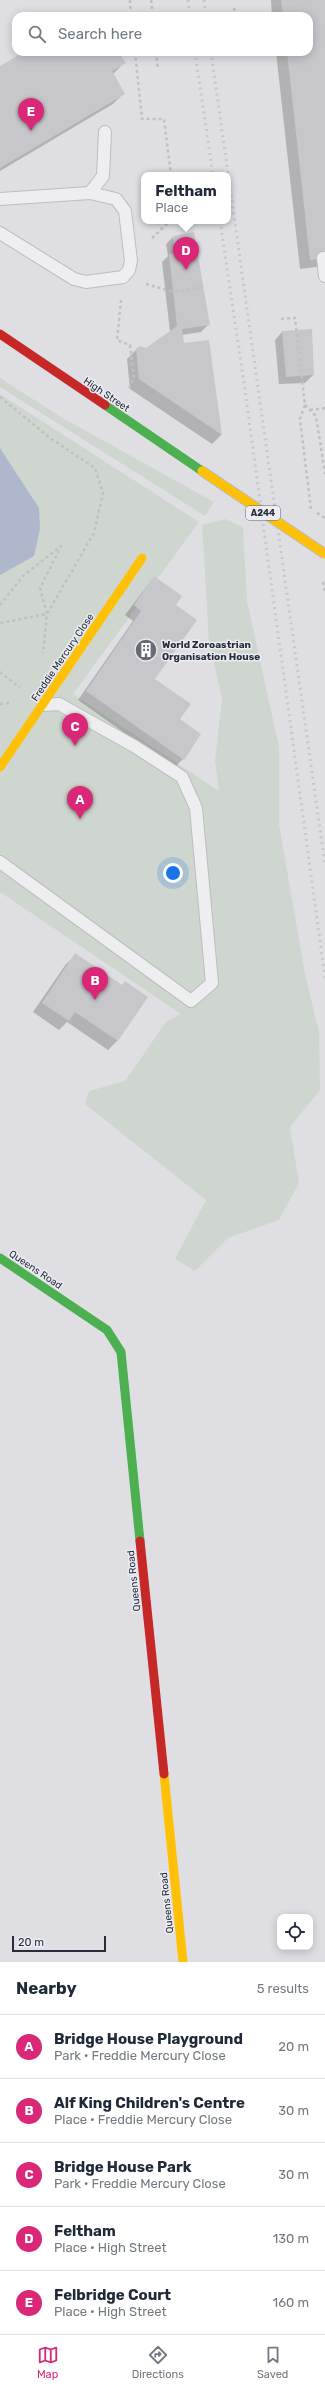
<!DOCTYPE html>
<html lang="en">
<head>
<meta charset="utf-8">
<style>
	:root { --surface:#fff; --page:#f6f6f7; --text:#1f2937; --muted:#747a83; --line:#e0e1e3; --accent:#db2777 }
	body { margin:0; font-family:Rubik,sans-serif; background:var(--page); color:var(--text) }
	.controls { position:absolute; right:12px; bottom:12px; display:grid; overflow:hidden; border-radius:8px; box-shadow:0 2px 10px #0003 }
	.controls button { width:36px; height:36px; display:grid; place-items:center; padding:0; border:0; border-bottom:1px solid var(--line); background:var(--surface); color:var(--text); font:20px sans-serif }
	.scale { position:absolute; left:12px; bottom:10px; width:94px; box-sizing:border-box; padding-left:4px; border:2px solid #282b3a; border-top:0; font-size:11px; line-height:14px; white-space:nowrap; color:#282b3a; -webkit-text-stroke:3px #ecedf3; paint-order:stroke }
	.you { position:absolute; left:173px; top:873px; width:14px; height:14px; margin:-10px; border:3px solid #fff; border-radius:50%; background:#1a73e8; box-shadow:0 0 0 6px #1a73e833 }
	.badge { display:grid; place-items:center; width:26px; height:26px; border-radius:50%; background:var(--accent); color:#fff; font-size:13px; font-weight:700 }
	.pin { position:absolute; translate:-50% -33px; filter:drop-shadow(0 1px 2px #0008) }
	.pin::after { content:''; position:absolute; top:21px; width:14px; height:12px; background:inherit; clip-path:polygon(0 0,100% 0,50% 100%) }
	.popup { position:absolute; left:141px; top:172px; width:90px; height:52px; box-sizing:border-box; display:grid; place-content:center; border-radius:8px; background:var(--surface); filter:drop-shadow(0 1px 3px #0005); font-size:13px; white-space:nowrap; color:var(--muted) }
	.popup b { font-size:15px; color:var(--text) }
	.popup::after { content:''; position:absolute; left:50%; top:100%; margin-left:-8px; border:8px solid transparent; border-top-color:var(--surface) }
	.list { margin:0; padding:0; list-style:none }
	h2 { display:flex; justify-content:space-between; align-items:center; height:52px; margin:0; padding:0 16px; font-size:17px }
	h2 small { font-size:13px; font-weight:400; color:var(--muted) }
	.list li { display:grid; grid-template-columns:26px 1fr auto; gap:12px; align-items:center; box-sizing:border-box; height:64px; padding:0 16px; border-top:1px solid var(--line) }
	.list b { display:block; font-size:15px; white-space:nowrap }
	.list p { margin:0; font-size:13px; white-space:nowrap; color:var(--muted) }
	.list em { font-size:13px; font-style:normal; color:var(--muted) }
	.icon { flex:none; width:22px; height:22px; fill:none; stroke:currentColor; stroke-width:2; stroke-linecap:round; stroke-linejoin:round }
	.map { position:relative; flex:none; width:325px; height:1962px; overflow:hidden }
	.search { position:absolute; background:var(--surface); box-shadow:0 2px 10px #0003; left:12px; right:12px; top:12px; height:44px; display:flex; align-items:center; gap:10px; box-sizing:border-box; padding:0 14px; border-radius:12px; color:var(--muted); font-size:15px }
	.sheet { height:372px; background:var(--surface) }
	nav { display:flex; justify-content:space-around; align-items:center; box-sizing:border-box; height:56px; border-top:1px solid var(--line); background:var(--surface); font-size:11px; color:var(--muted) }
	nav a { display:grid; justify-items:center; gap:2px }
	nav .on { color:var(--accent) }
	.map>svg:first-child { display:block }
</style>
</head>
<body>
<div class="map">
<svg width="325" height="1962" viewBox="0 0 325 1962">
	<rect width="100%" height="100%" fill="#dfdfe3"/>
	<path fill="#ced6cf" d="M0,378L61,417L214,502L205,516L0,387Z
		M0,394L199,522L73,694L219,791L215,761L222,698L209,642L202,525L225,519L243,527L247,601L279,747V824L305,974L319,1032L320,1090L290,1127L299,1183L279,1220L228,1238L195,1271L175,1259L206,1200L85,1104L89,1091L125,1081L166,1022L181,1014L0,892Z"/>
	<path fill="#afb7cc" d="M0,448L39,508L40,529L34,556L0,575Z"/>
	<path fill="#0003" d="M271,0H325L323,266L300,269L276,52H309V16H272Z
		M27,52H117L124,63L113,74L123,94L113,104L0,171V67Z
		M173,237L209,324L201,332L182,335L183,345L208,341L221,435L212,444L130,389L127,359L136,350L146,349L170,332L162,262L168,256L166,244Z
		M282,332L313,375L305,383L279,384L275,340Z
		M154,577V679L179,720L183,759L174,768L78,700L133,621L125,615Z
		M76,955L122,986L147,997L117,1041L108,1050L67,1022L59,1030L33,1012L66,964Z"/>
	<path fill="#c7c7cb" d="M281,0H325V258L310,260L287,52H309V16H283Z
		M99,11L102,16H90Z
		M24,52H118L126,63L112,71L125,94L0,168V66Z
		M194,232L210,325L182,329L184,343L209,340L222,435L139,379L136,349L140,346L146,348L177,326L169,254L175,253L173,236Z
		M312,329L314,375L286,377L282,331Z
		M154,576L182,596L176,605L197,620L155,679L191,704L180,719L201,734L184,760L86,691L141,611L134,605Z
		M75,953L122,985L125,981L148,997L118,1041L75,1012L69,1021L42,1003Z"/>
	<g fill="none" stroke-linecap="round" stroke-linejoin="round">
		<g stroke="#bdbdc1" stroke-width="14">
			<path id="lane" d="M90,193L103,176L105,132
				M0,199L90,193L116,199L125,211L131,261L129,270L123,277L86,282L74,279L0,233
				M323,258L325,276
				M0,862L191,1001L212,983L196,808L182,777L134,746L59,704L43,705"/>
		</g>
		<path stroke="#c0c0c5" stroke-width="2.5" stroke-dasharray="3 3" stroke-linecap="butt" d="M130,0L131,16
			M151,0L153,16
			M234,8L236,16
			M135,52L142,119H164L171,175
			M156,52L158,70
			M152,238L170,221
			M146,284L173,292L203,287
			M121,300L117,340L130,345L134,378L129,388
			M281,319L295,318L305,405L300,419L311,510
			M0,397L50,438L95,468L103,493L94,533L47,614L0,623
			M305,405L316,416L325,474
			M310,410L325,408
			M317,513L325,518
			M323,582L325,593
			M0,605L23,576L61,546L40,588L47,614L43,653
			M0,672L20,688
			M0,704L9,703"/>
		<use href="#lane" stroke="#eeeef0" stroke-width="12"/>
		<path stroke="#4caf50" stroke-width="9" d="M105,405L202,471
			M0,1258L107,1330L121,1352L140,1541"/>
		<path stroke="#ffc107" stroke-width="9" d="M0,767L142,558
			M164,1774L183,1962"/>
		<path stroke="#c62828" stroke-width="9" d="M0,334L105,405
			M140,1541L164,1774"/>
		<path stroke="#c7c8cb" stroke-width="3" stroke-dasharray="2 4" stroke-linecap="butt" d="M188,0L190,16
			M204,0L206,16
			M195,52L213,175
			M211,52L325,865
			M220,221L243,376L325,978"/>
		<g stroke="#bbbcc0" stroke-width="11" stroke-linecap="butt">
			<path id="slow-bridge" d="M202,471L325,554"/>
		</g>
		<use href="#slow-bridge" stroke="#ffc107" stroke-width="9"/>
	</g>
	<defs>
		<g id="building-disc" transform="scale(1.15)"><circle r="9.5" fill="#686a75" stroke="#ecedf3"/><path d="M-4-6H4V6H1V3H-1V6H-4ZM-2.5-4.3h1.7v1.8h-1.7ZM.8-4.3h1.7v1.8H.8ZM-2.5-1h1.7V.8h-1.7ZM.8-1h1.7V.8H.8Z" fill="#fff"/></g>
	</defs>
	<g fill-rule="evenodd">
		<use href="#building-disc" x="146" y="650"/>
	</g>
	<g text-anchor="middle" stroke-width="3" stroke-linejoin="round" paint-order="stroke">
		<rect fill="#ecedf3" stroke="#636572" stroke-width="1" x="246" y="506" width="34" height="14" rx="3"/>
		<g font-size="9" font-weight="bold" fill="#282b3a">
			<text x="263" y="516">A244</text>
		</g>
		<g font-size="10" fill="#282b3a" stroke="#ecedf3">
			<text transform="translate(107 394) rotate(34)" y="4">High Street</text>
			<text transform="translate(62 657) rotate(-56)" y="4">Freddie Mercury Close</text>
			<text transform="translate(36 1269) rotate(34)" y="4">Queens Road</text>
			<text transform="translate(133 1581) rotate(-96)" y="4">Queens Road</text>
			<text transform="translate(166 1903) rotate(-96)" y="4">Queens Road</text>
		</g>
		<g font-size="10" font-weight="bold" fill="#282b3a" stroke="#ecedf3" text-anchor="start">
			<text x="162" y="648">World Zoroastrian<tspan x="162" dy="12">Organisation House</tspan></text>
		</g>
	</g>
</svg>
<div class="controls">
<button><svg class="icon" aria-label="locate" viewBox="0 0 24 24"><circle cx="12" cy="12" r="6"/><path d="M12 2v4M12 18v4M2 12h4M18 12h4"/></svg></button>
</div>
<div class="scale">20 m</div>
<div class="you"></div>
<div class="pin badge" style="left:80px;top:819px">A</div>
<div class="pin badge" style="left:95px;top:1000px">B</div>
<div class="pin badge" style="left:75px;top:746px">C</div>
<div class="pin badge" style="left:186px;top:270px">D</div>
<div class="popup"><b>Feltham</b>Place</div>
<div class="pin badge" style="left:31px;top:131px">E</div>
<div class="search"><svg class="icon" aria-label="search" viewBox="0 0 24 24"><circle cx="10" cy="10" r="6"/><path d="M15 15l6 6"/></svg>Search here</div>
</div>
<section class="sheet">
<h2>Nearby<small>5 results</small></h2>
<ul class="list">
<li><span class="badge">A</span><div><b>Bridge House Playground</b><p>Park · Freddie Mercury Close</p></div><em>20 m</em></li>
<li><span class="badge">B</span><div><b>Alf King Children's Centre</b><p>Place · Freddie Mercury Close</p></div><em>30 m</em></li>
<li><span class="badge">C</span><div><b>Bridge House Park</b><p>Park · Freddie Mercury Close</p></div><em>30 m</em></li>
<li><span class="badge">D</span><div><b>Feltham</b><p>Place · High Street</p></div><em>130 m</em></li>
<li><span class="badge">E</span><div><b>Felbridge Court</b><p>Place · High Street</p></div><em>160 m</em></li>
</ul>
</section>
<nav>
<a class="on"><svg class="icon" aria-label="map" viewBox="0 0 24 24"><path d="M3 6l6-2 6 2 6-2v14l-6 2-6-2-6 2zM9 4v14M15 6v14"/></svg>Map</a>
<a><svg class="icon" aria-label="directions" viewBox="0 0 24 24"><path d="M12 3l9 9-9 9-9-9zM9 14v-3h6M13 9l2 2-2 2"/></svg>Directions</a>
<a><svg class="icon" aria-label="saved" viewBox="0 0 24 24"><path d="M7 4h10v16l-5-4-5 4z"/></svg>Saved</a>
</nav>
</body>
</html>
